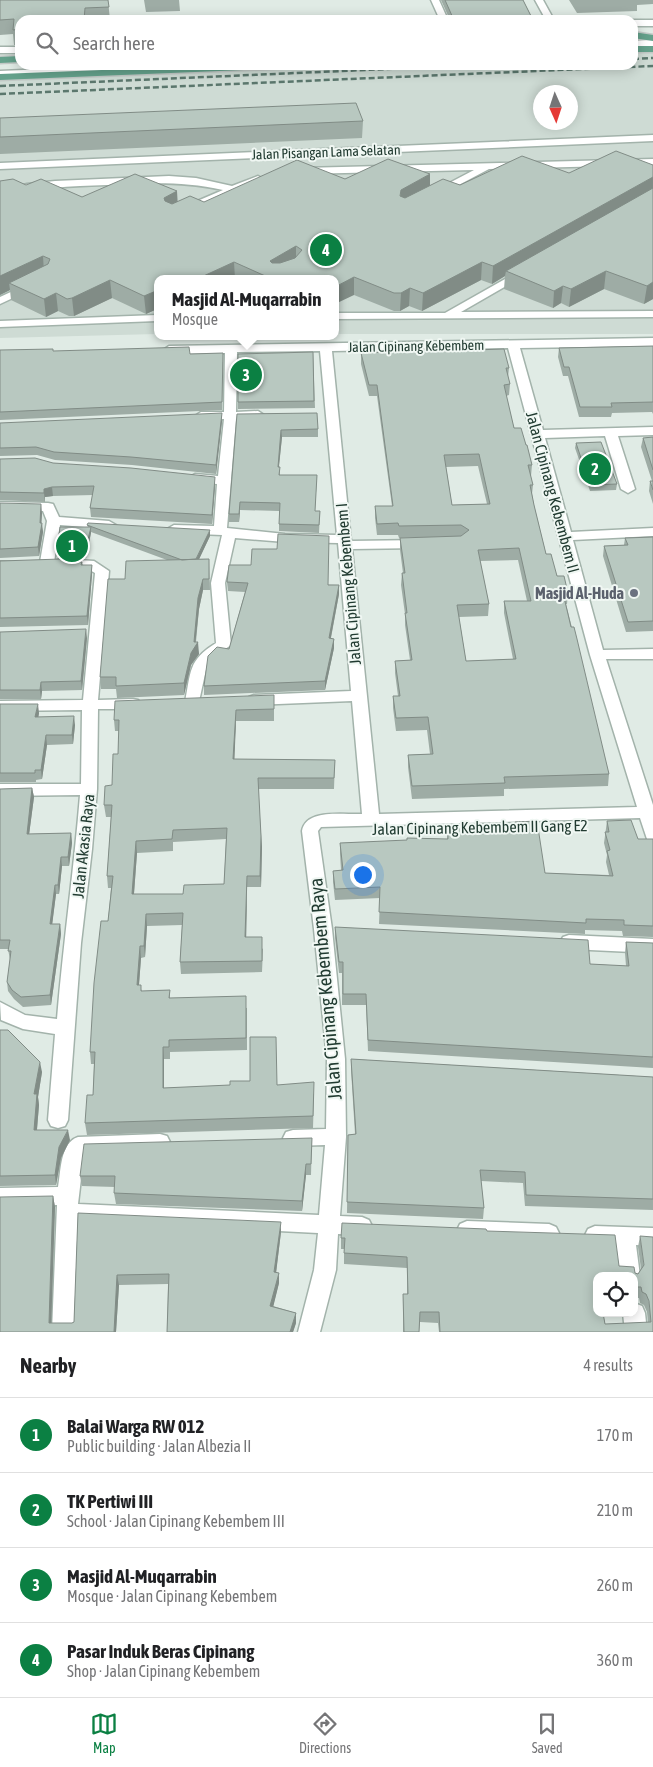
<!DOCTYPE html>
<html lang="en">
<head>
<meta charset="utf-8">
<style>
	:root { --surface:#fff; --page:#f6f6f6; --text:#202124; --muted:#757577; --line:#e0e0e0; --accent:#0b8043 }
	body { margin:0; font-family:"Asap Condensed",sans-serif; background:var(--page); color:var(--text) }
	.controls { position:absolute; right:15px; bottom:15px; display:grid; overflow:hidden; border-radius:10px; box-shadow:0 2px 12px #0003 }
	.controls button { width:45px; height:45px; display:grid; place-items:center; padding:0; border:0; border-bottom:1px solid var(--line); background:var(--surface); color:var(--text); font:25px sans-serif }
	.compass { position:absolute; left:533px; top:85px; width:45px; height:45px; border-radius:50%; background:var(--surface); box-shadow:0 2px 12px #0003; rotate:177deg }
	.you { position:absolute; left:362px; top:874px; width:18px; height:18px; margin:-12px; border:4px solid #fff; border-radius:50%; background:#1a73e8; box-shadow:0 0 0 8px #1a73e833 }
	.badge { display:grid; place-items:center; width:32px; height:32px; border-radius:50%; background:var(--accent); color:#fff; font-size:16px; font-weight:700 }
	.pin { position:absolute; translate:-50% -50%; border:2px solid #fff; box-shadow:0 1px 5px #0006 }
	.popup { position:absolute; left:154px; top:275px; width:185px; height:65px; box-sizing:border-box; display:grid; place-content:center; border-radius:10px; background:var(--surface); filter:drop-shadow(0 1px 4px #0005); font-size:16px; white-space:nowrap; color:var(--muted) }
	.popup b { font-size:19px; color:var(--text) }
	.popup::after { content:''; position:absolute; left:50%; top:100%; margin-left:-10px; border:10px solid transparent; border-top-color:var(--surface) }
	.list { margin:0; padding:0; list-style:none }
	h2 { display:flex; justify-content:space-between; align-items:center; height:65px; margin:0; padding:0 20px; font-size:21px }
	h2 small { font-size:16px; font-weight:400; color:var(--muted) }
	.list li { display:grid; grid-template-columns:32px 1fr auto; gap:15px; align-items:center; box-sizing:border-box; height:75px; padding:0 20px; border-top:1px solid var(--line) }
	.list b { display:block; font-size:19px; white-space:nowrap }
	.list p { margin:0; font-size:16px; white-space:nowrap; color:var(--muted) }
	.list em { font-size:16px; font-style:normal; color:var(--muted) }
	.icon { flex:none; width:28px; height:28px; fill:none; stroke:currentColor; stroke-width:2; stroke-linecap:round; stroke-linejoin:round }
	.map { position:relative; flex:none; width:653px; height:1332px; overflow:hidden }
	.search { position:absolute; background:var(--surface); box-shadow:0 2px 12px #0003; left:15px; right:15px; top:15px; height:55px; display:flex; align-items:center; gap:12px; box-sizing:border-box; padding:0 18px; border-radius:15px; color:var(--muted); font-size:19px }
	.sheet { height:365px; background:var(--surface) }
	nav { display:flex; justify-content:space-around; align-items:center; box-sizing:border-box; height:70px; border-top:1px solid var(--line); background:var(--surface); font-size:14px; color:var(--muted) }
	nav a { display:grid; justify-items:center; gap:2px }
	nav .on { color:var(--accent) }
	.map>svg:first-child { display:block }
</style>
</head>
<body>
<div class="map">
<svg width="653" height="1332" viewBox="0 0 653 1332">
	<rect width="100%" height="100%" fill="#e0ebe5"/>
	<path fill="#cedbd4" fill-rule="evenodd" d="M653,50V334H335V279H157V334L0,338V77L298,65H633V51ZM540,92H570V122H540Z"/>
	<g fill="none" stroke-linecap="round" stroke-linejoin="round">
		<g stroke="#a3b3ab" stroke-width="3">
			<path id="minor" d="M431,0H439L448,20H440Z
				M535,0H543L554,20H546Z
				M633,20H653V26H633Z
				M653,40V46L633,47V41Z
				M0,47H20V53H0Z
				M142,65H207L203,68L0,77V71Z
				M653,135V141L0,169V163Z
				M653,159V165L489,169L438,196L434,195V191L474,170L302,174L297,171L302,168Z
				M169,176L196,178L232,186L258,176L263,179L185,213L180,210L181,208L223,190C183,181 148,183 107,185C70,186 36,188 0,197V191L27,184L55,181Z
				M521,270L525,271L527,273L525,275L461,312L653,311V317L335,319V313H445Z
				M28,284L34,287L32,289L0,304V297Z
				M157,315V321L0,327V321Z
				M653,338V346L520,348L543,430L653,427V435L618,436L635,489L628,493L621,489L605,436L545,438L571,532L653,528V536L573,540L603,650L653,649V659H606L653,805V841L647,839L640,818L321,827L318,831L332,929L345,1059L346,1137L340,1216L362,1217L369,1220L372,1226L369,1232L362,1235L338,1234L336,1270L320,1332H298L314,1270L318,1233L78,1221L74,1332H52L57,1205L0,1206V1188L58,1187C61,1171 60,1143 78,1137L160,1134L167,1136L170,1142L167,1148L160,1150L84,1153L78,1204L319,1215L325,1145L293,1146L286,1144L283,1138L286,1132L293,1130L326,1129L327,1059L314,929L302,831C306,808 344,815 362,814L352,701L254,705L249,703L246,700L249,697L254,695L351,691L338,543L285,542L235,538L225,583L231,645L212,658L207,665L198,706H188L185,702C191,672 188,660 216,643L211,583L222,535L174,533L167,529L174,525L214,526L217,484L195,482L188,478L195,474L218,476L224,419L201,420L195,416L201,412H224L225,353L169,354L163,350L169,346ZM508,348L590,655L637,807L379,814L352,549L421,548L428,544L421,540L351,541L332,351ZM320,351L337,535L285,534L227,528L236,419H258L264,415L258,411L236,412L237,352Z
				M0,502L48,503L53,504L59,517L109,521L116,525L109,529L60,525L54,562L47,566L40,562L47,521L43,511L0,510Z
				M62,559L94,561L109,571L98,700L133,699L138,700L141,704L138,708L133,709H98L97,789L92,849L81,943L68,1120L65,1126L58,1128L51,1126L48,1120L55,1034L23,1029L1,1020L0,1002L25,1015L57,1019C63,944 74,870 80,795L0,796V784H81L82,710L0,711V701L83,700L95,573L86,568L57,566L55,563L57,560Z
				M569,935L653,939V953L569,949L563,947L560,942L563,937Z
				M467,1221L549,1224L556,1227L559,1233L556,1239L549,1242L467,1239L460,1236L457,1230L460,1224Z
				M595,1226L653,1228V1246L636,1245L640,1276L636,1283H634V1276H618L615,1245L595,1244L588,1241L585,1235L588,1229Z
				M634,1303L642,1306L645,1313L647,1332H625L623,1313H634Z"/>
		</g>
		<g stroke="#c1c8c5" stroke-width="3">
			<path id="major" d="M633,32L653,35V41L633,38Z
				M633,46H653V52H633Z
				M20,56V62L0,63V57Z
				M229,65H299L295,68L0,80V74Z"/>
		</g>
		<use href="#minor" fill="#fff" fill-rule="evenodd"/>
		<use href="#major" fill="#64a18b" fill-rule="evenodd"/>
		<path stroke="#5b776d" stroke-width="2.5" stroke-dasharray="6 3" stroke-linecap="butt" d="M633,59L653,58
			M0,86L479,65
			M0,94L653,66"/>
	</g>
	<path fill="#9eaca5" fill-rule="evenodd" d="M0,0H108L110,20H20V45H14L13,34L0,35Z
		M144,0H179L180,11L146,12Z
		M441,0H523L531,16V20H450Z
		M569,0H653V4L637,5V11L577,13Z
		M0,118L363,121L362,138L0,154Z
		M653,165V299L644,304L604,289L569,307L561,303L553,308L504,289L505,276L492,284L481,280L422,311L409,306L400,311H394L354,295L335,279H157V309L146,314L112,298L74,316H69L58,311L46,317L11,300L10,290L0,295V181L26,185L82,197L177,191V202H204L345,179L430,185H460L569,173Z
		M653,346V414L652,412L612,413L611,417H579L568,376H563L558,357L559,348Z
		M0,350L190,354L223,362L222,410L0,420Z
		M441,351L509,368L508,377L510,384L509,395L506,396L514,428L526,445L532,465L531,476H530L533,485L532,494L534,505L546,554L557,576L568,593L567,604H566L609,774L608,786L504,789V796L412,799L408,767V755L430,754L427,730L396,731L393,708V696H398L395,673V661L410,660L405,625V614L401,585L402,573H403L400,550V538L460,536L399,538L398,535H377L375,518V506H392L377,396H369L361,364V353ZM478,466L487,504L452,505L446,467ZM518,560L527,601H504V613L513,659L466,661L459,617L488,616L489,604L480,561Z
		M313,352L315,408L238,409V402Z
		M237,414L318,429V437H282L279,467L280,475H317L315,511H320L319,533L279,531V511L240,510L239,522H229V514Z
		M222,421L216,474L132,465L55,460L37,455L0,456V423Z
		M653,437V490L652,481L641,447L643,438Z
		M576,443L617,484L616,490L590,491L575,448Z
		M0,459L53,463L215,486L212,524L91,517L90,508L93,495L53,496L45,497V502L0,500Z
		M650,481L653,490V504L649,491Z
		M0,503L42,513L41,523L43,532L39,556L0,558Z
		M87,525L210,536L199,559H209L210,590H203L199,609L196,642L199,654L191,665L184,695L117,698L116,689H101L100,677L125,579L167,560L91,532L86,558L57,556V550L88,527Z
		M653,537V631L626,632L603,556L604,546L624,545L625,538Z
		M0,560L82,562L83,565H92V574L88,625L0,627Z
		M227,582L339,585V594L331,638L334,639V648L325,690L204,695V686L229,649L245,592L228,591Z
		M0,632L87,638L82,690L42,691L41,699H0Z
		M274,695V721H236L234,759L335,760L334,789H258L262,847L261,887H247L246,937L263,949L262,972L181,974L180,962L182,925L147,926L145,957L141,958L139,985L142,991L170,990V998L247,1008V1050L170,1052V1059H164V1088L277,1085L314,1094L313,1128L87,1135L85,1123L93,1095L94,1064H91L90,1052L108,921L111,888H108L107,876L111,817H106L104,805L112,785L118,754L119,731H115L114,720ZM226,839L224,884L183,894H134L137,853L173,851V842Z
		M0,704L39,713L38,717L75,725L73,744L47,745L42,779L36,780V782H0Z
		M32,788L34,797L29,834L71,833L72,843L69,866H62L59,894H56L52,924H60L61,934L51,1005L23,1007L14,999L8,991L7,982L10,960L8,949H0V789Z
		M607,821L638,839H653V937L623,936L622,931L585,930V934L379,924L380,898L335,900L333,882V871L341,870L340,854V843L447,839L448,829L466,832H514L515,822L545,873L609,875L606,862L607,855L604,843Z
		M335,927L590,964L626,966L625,953L626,942L653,943V1068L368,1051L366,1005H342V973H339L335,938Z
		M0,1030L42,1072L38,1097L39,1105L37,1130L70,1140L61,1158L56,1185L0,1186Z
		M351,1059L653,1077V1210L525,1206L523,1183L481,1181L484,1208L483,1219L347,1213L348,1135L355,1134L351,1070Z
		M312,1138L311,1175H306L302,1211L116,1204L114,1193L115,1187L82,1186L80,1176Z
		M53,1196L55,1207L51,1323H72L74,1322L78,1213L281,1232L276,1272L279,1283L273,1306L296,1313V1323L293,1332H167L168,1284L119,1285L116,1332H0Z
		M487,1231L619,1266L635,1273L638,1274L641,1269L638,1247L640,1236L653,1332H439L438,1323L420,1322L419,1332H403V1294H407V1268L344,1264V1249H341V1238ZM597,1276H634V1298H639L640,1303L644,1305L647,1312L648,1323L605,1324Z"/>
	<path fill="#818c86" d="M430,174V191L399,213L401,190Z
		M653,177V192L506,271L505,276L492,284L493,266Z
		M177,191L178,208L165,215L164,198Z
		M296,246V263L270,279V261Z
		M43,256L44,273L9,283L10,290L0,295V276Z
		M234,262L235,279H197Z
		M482,262L481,280L422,311L423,293Z
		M606,271L604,289L569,307L571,289Z
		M354,277V295L335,304V287Z
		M110,280L112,298L74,316L72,298Z
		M653,282V299L644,304L647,286Z
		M563,286L561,303L553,308L554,291Z
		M410,288L409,306L400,311L401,293Z
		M156,291L157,309L146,314L144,296Z
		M56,293L58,311L46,317L44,299Z
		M222,413V421L216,474V465Z
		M281,430L282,437L278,474V467Z
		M215,477V486L212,524V515Z
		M52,487L53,496L45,497V502L44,493V489Z
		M240,502V510L239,522V514Z
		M41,504L42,513L41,531L42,523L43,532L39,556L38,547Z
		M91,527V533L86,558L85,552Z
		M210,530V536L194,570V564Z
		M92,565V574L88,625L87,616Z
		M203,579V590L199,609L195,646L198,642L199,654L191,665L184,695V683L191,653L194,642L198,598Z
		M339,585V594L329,647V638Z
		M86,629L87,638L82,690L81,681Z
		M334,639V648L325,690V681Z
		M41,682L42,691L41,699L40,690Z
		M38,704L39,713L37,726L35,717Z
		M236,710V721L234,771L233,759Z
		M74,716L75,725L73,744L72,735Z
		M46,735L47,745L42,779L41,770Z
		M32,788L34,797L28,843L27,834Z
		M71,833L72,843L69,866L68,857Z
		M261,836L262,847L261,887L260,876Z
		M136,841L137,853L133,906L132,894Z
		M61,857L62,866L59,894L58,885Z
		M247,876V887L246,949L245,937Z
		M55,885L56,894L51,934L50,924Z
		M146,914L147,926L145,957L144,946Z
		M60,924L61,934L51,1005L50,995Z
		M140,946L141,958L138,997L137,985Z
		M163,1047L164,1059V1099L163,1088Z
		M40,1062L42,1072L38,1097L39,1105L36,1140L34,1130V1094Z
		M68,1130L70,1140L61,1158L56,1185L55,1175L59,1147Z
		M306,1164V1175L302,1211V1201Z
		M53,1196L55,1207L51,1332L49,1323Z
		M281,1222V1232L275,1282L274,1272Z
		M279,1273V1283L271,1316L270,1306Z
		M117,1275L119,1285L116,1332H114Z
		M296,1313V1323L293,1332H290Z"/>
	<path fill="#b8c8c0" stroke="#818c86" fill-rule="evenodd" d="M0,0H108L109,7L85,8L84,20H20V29L13,30L14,19L0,20Z
		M445,0H523L531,16L453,18Z
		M356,103L363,121L0,137V118Z
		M616,151L653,165V177L493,266L482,262L423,293L410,288L401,293H394L354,277L335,287V279H272L234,262L197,279H157V292L156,291L144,296L110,280L72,298L67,299L56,293L44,299L9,283L48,264L50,259L43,256L0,276V181L13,179L26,185L41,179L82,197L135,174L177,191L164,198L165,201L172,204L190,196L204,202L297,160L345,179L388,159L430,174L401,190L400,196L405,198L443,179L460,185L522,156L569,173ZM296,246L302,250L295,258L280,263H272L270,261Z
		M653,188V282L647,286L606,271L571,289L563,286L554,291L506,271Z
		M653,346V402L611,403L612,407H580L569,367H564L559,348Z
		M189,347L190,354L223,353L222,402L0,412V350L53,349V351Z
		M416,349H441V351L504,349L509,368H506L510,384L504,385L514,428H521L526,445H527L532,465H528L533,485H530L534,505L546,554H551L557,576H564L568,593H563L571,627H574L577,639L609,774L504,777L505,783L412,786L408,755L433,754L428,717L396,718L393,696H400L395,661L412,660L405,613H407L402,573H405L400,538L461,536L469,530L461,525L399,526L398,523L377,524L375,506H393L377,385H369L361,353L416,351ZM479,454L490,504L452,505L444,455ZM519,548L531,601H504L516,659L466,661L457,605L489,604L478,550Z
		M313,352L314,401L238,402V354Z
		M222,413L216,465L131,457L54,452L36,447L0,448V423Z
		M317,413L318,429L281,430L278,467H280L279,475H317L315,511H320L319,525L279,524L280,503L240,502L239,514H229L237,414Z
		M653,437V470L643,438Z
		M601,442L617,484L590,485L576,443Z
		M35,458L53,463L131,468L215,477L212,515L90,508L94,486L52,487L44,489V493L0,492V459Z
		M650,481H653V490Z
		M0,503L41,504L40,523H42L38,547L0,549Z
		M88,523L210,530L196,559L182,560L87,525Z
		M60,527H91L85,552L57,550Z
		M278,534L329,536L328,585H339L329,638L334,639L325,681L204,686L208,656L217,647L229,649L248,583L227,582L229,565H251L252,549H277Z
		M653,537V621L628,622L604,546L628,545L625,538Z
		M61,559L82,562L81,565H92L87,616L0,618V561Z
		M209,559V579H203L198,598L194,642H198L191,653L184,683L116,686V677H100L108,579H125L126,561Z
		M86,629L81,681L41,682L40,690H0V632Z
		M274,695V709L236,710L233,759L335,760L334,778H258L261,836L260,876H247L245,937H262V961L180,962L183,913L146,914L144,946H140L137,985H141V991L170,990L169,998L246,996V1038L169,1040V1047H163V1088L230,1085V1081H250V1037H276L277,1085L314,1082L313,1116L85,1123L87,1095H93L95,1052H90L94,983L101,921H108L113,876H107L112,805H104L105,786L112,785L113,754H118L119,720H114L115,701ZM227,828L224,884L184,885L183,894H132L136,841L172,839L173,830Z
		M0,704H38L35,717L74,716L72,735H46L41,770H35V773H0Z
		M32,788L27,834L71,833L68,857H61L58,885H55L50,924H60L50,995L21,997L12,990L7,982L11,951H8L10,940H0V789Z
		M631,820L638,839H653V926L624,925V920L586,919V923L379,912L380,887L335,889L333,871L343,870L340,843L407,840V838L448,839V829H466V832H517L515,822L537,821L545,873L613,876L607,851L610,850L605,832H609L607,821Z
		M335,927L588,940L590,964L629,966L626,942L653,943V1057L368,1040L366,994H343V962H339Z
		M0,1030H8L40,1062L34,1094H37L34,1130H68L59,1147L55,1175L0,1176Z
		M351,1059L653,1077V1199L526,1195L525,1172L480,1170L484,1208L347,1202L348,1135L356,1134Z
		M312,1138L311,1164H306L302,1201L114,1193L115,1176H80L84,1144Z
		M53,1196L49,1323H72L74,1322L78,1213L281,1222L274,1272L279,1273L270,1306L296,1313L290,1332H167L169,1274L117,1275L114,1332H0V1197Z
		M342,1223L486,1229L487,1231L615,1235L619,1266L634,1267L635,1273L638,1274L644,1265L640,1236L653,1237V1332H440L439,1312H420L419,1332H404L403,1294H408L407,1257L344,1253L345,1238H341ZM597,1276H634V1287H641L642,1292L646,1294L649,1301L651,1322L605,1324L603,1313H597Z"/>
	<circle fill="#6b7280" stroke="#f0f7f3" stroke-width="2" cx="634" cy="593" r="5"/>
	<g text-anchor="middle" stroke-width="4" stroke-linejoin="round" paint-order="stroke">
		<g font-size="14" fill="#213b31" stroke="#f0f7f3">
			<text transform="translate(326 152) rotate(-2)" y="5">Jalan Pisangan Lama Selatan</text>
			<text transform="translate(416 346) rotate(-1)" y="5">Jalan Cipinang Kebembem</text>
		</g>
		<g font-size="16" fill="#213b31" stroke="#f0f7f3">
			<text transform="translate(553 492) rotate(75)" y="6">Jalan Cipinang Kebembem II</text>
			<text transform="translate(348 584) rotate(-95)" y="6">Jalan Cipinang Kebembem I</text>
			<text transform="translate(480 827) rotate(-1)" y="6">Jalan Cipinang Kebembem II Gang E2</text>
			<text transform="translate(83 846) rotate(-84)" y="6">Jalan Akasia Raya</text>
		</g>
		<g font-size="16" font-weight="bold" fill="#5b616d" stroke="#f0f7f3" text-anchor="end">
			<text x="624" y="599">Masjid Al-Huda</text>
		</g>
		<g font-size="19" fill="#213b31" stroke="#f0f7f3">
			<text transform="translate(325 989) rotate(-95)" y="7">Jalan Cipinang Kebembem Raya</text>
		</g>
	</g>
</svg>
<div class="controls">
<button><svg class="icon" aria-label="locate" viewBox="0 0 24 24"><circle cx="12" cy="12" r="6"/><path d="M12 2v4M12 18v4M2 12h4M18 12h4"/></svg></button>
</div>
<svg class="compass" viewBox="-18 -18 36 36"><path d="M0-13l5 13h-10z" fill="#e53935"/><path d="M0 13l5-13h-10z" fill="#757577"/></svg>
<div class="you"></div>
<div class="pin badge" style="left:72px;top:546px">1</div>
<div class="pin badge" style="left:595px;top:469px">2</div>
<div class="pin badge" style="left:246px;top:375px">3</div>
<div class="popup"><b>Masjid Al-Muqarrabin</b>Mosque</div>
<div class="pin badge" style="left:326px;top:250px">4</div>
<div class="search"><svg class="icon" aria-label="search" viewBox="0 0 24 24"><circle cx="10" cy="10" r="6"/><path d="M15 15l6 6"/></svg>Search here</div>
</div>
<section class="sheet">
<h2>Nearby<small>4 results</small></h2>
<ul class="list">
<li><span class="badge">1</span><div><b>Balai Warga RW 012</b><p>Public building · Jalan Albezia II</p></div><em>170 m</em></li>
<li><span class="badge">2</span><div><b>TK Pertiwi III</b><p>School · Jalan Cipinang Kebembem III</p></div><em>210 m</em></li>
<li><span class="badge">3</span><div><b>Masjid Al-Muqarrabin</b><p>Mosque · Jalan Cipinang Kebembem</p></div><em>260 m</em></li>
<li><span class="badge">4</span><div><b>Pasar Induk Beras Cipinang</b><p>Shop · Jalan Cipinang Kebembem</p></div><em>360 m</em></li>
</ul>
</section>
<nav>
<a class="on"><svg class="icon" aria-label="map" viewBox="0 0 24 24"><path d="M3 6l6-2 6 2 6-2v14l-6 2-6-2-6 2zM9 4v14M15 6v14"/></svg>Map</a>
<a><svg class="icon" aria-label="directions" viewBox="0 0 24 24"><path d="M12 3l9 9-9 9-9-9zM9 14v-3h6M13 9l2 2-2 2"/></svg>Directions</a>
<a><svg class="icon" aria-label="saved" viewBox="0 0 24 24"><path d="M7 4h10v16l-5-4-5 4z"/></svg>Saved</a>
</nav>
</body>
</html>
